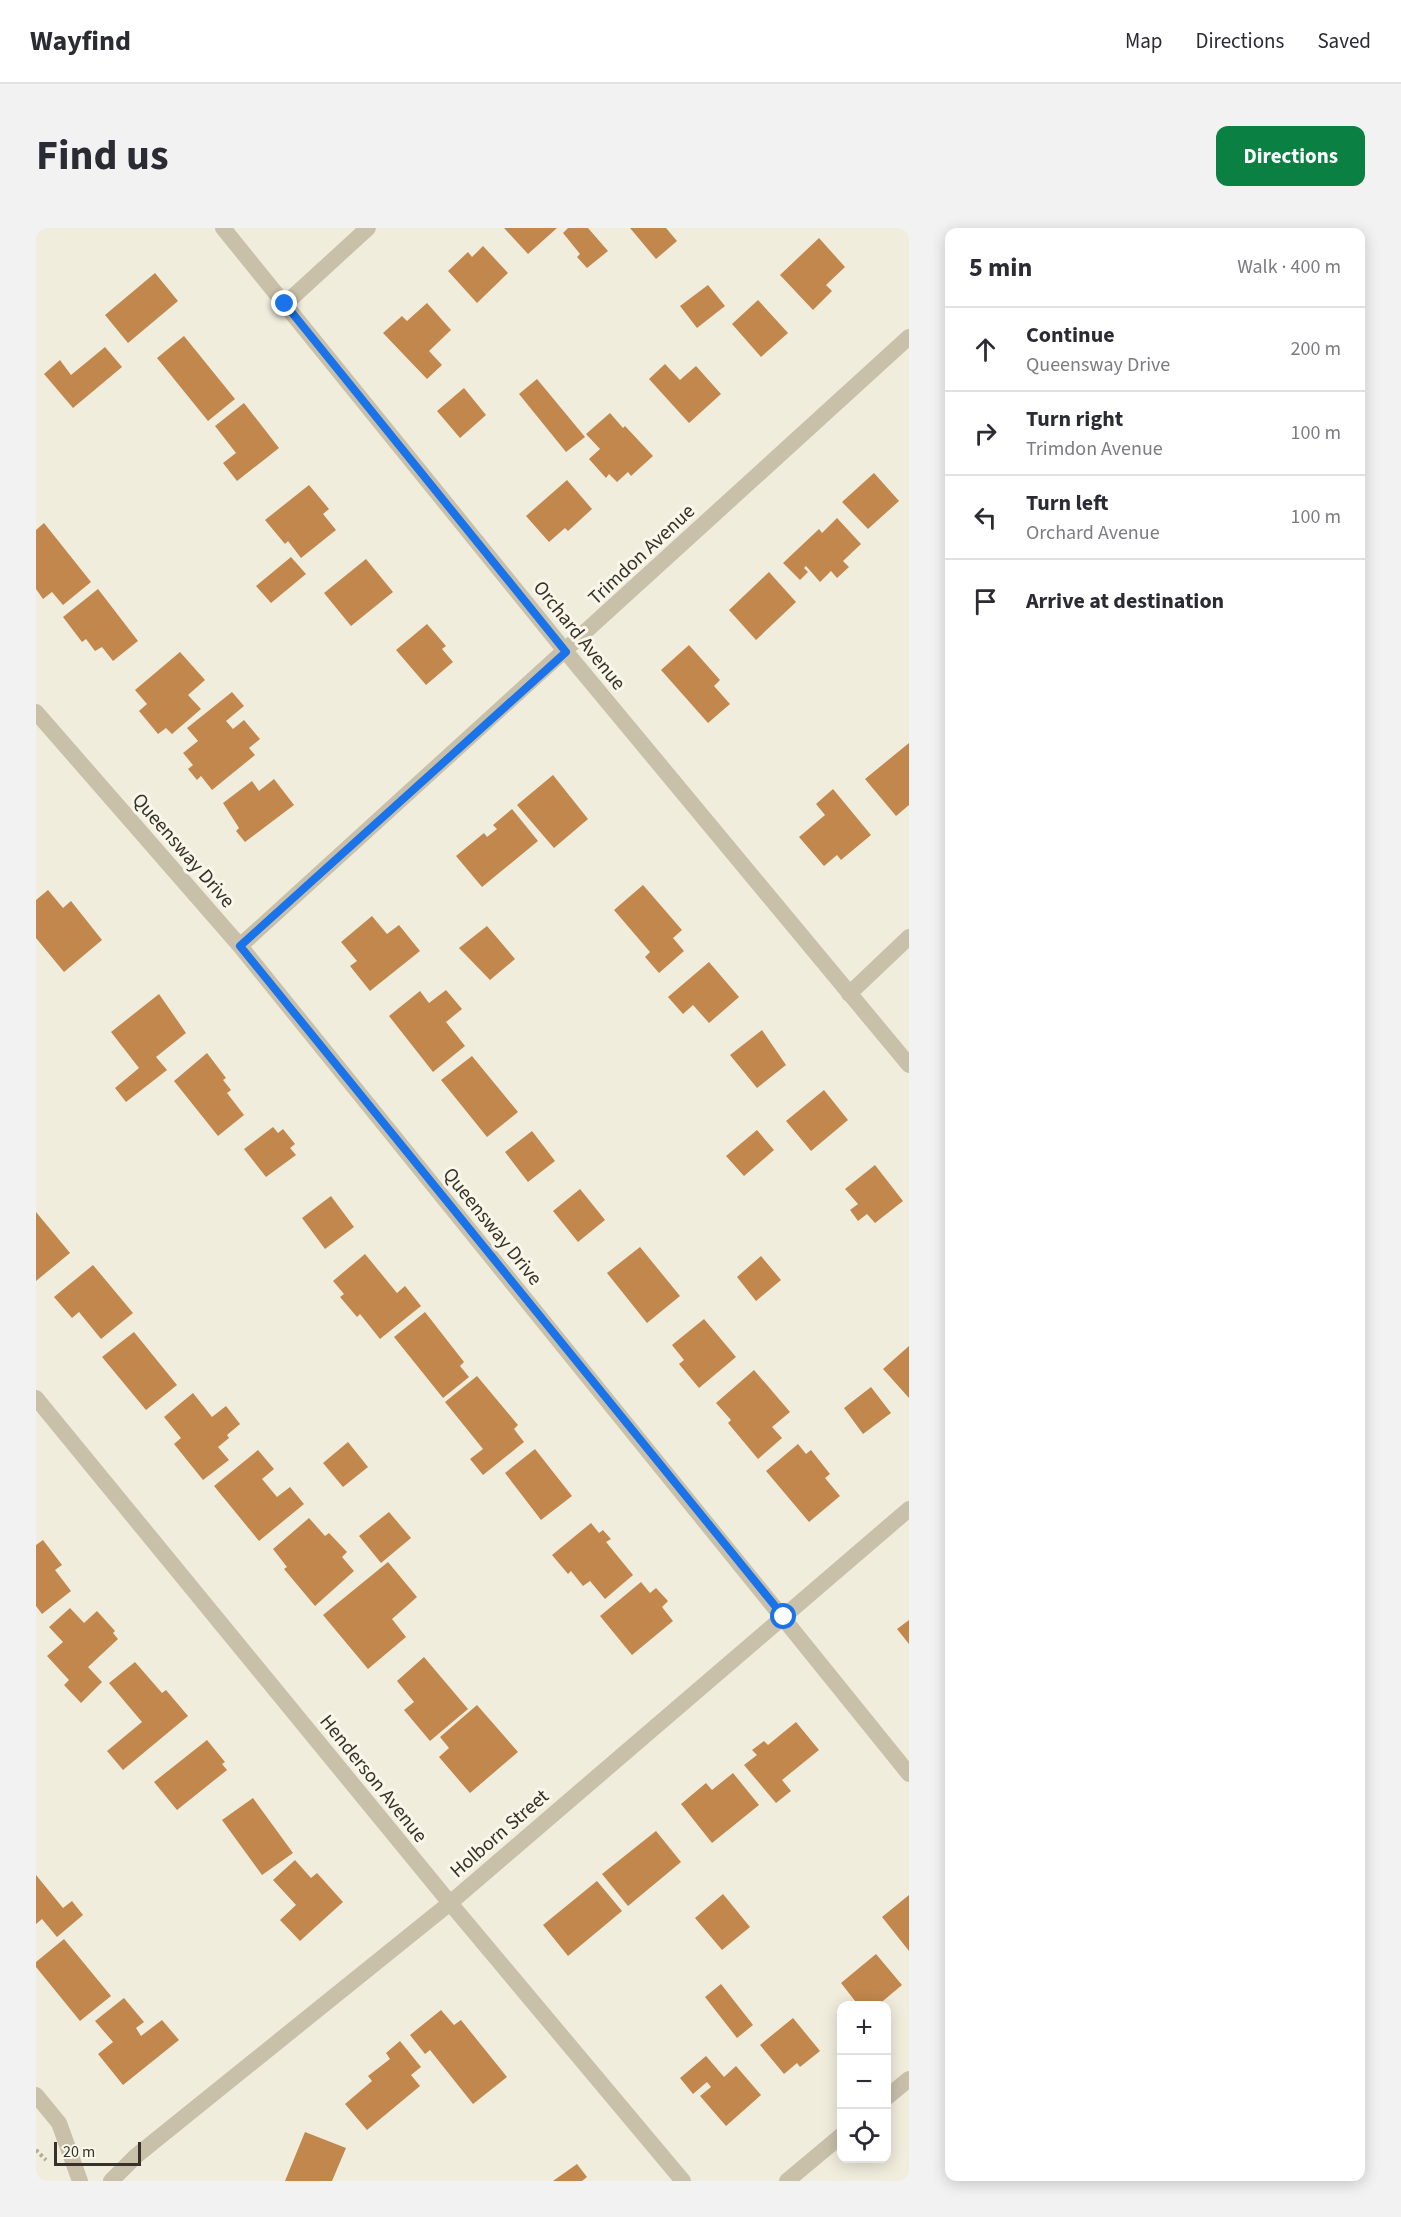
<!DOCTYPE html>
<html lang="en">
<head>
<meta charset="utf-8">
<style>
	:root { --surface:#fff; --page:#f2f2f3; --text:#2b2b33; --muted:#7c7c81; --line:#e1e1e2; --accent:#0b8043 }
	body { margin:0; font-family:"Source Sans 3",sans-serif; background:var(--page); color:var(--text) }
	.controls { position:absolute; right:18px; bottom:18px; display:grid; overflow:hidden; border-radius:12px; box-shadow:0 3px 15px #0003 }
	.controls button { width:54px; height:54px; display:grid; place-items:center; padding:0; border:0; border-bottom:2px solid var(--line); background:var(--surface); color:var(--text); font:30px sans-serif }
	.scale { position:absolute; left:18px; bottom:15px; width:87px; box-sizing:border-box; padding-left:6px; border:3px solid #373129; border-top:0; font-size:16px; line-height:21px; white-space:nowrap; color:#373129; -webkit-text-stroke:4px #f9f6ea; paint-order:stroke }
	.stop { position:absolute; width:18px; height:18px; margin:-14px; border:4px solid #1a73e8; border-radius:50%; background:#fff }
	.stop.end { background:#1a73e8; border-color:#fff; box-shadow:0 2px 6px #0008 }
	.list { margin:0; padding:0; list-style:none }
	h2 { display:flex; justify-content:space-between; align-items:center; height:78px; margin:0; padding:0 24px; font-size:26px }
	h2 small { font-size:20px; font-weight:400; color:var(--muted) }
	.list li { display:grid; grid-template-columns:39px 1fr auto; gap:18px; align-items:center; box-sizing:border-box; height:84px; padding:0 24px; border-top:2px solid var(--line) }
	.list b { display:block; font-size:22px; white-space:nowrap }
	.list p { margin:0; font-size:20px; white-space:nowrap; color:var(--muted) }
	.list em { font-size:20px; font-style:normal; color:var(--muted) }
	.icon { flex:none; width:33px; height:33px; fill:none; stroke:currentColor; stroke-width:2; stroke-linecap:round; stroke-linejoin:round }
	.map { position:relative; flex:none; width:873px; height:1953px; overflow:hidden; border-radius:12px }
	header { display:flex; align-items:center; gap:36px; box-sizing:border-box; height:84px; padding:0 30px; background:var(--surface); border-bottom:2px solid var(--line) }
	header strong { font-size:28px }
	nav { display:flex; gap:33px; margin-inline-start:auto; font-size:21px }
	.intro { display:flex; align-items:center; justify-content:space-between; box-sizing:border-box; height:144px; padding:0 36px }
	h1 { margin:0; font-size:42px }
	.button { padding:15px 27px; border-radius:12px; background:var(--accent); color:#fff; font-size:21px; font-weight:700 }
	main { display:flex; gap:36px; padding:0 36px }
	aside { flex:1; background:var(--surface); border-radius:12px; box-shadow:0 3px 15px #0003 }
	.map>svg:first-child { display:block }
</style>
</head>
<body>
<header>
<strong>Wayfind</strong>
<nav><a>Map</a><a>Directions</a><a>Saved</a></nav>
</header>
<div class="intro"><h1>Find us</h1><a class="button">Directions</a></div>
<main>
<div class="map">
<svg width="873" height="1953" viewBox="0 0 873 1953">
	<rect width="100%" height="100%" fill="#f1eddd"/>
	<path fill="#c1874c" d="M468,0H521L492,26Z
		M532,0H552L572,23L551,40L541,29L544,26L527,5Z
		M594,0H630L641,13L620,31Z
		M783,10L809,39L790,57L796,63L777,82L744,47Z
		M447,18L472,45L441,75L412,43L432,24L436,29Z
		M119,45L142,73L92,115L69,87Z
		M672,57L689,78L661,100L644,78Z
		M722,72L752,105L725,129L696,96Z
		M391,75L415,102L393,123L406,137L391,151L347,105L366,88L371,93Z
		M148,108L199,171L172,193L121,130Z
		M69,119L86,139L37,180L8,146L24,132L35,147Z
		M629,136L644,152L660,138L685,166L653,195L613,151Z
		M501,151L549,209L530,224L483,166Z
		M428,160L450,187L424,210L401,183Z
		M208,175L243,220L201,253L187,235L200,225L179,198Z
		M574,185L587,200L589,198L617,228L595,248L592,244L581,254L573,246L570,250L553,231L564,221L550,206Z
		M838,245L863,273L832,301L806,274Z
		M531,252L556,281L532,303L529,300L513,314L490,288Z
		M273,257L293,281L287,286L300,302L265,330L252,313L249,316L229,292Z
		M801,290L825,316L807,333L813,339L801,350L795,343L784,354L770,338L768,340L772,344L764,352L747,335L783,301L786,305Z
		M8,295L55,354L27,377L16,364L7,371L0,361V302Z
		M255,329L270,346L235,375L220,358Z
		M330,331L357,364L315,398L288,365Z
		M733,344L760,374L720,412L693,382Z
		M62,361L102,413L77,433L66,419L59,423L50,411L46,414L27,389Z
		M391,396L410,418L406,421L417,434L390,457L360,422Z
		M653,417L684,452L678,458L694,476L672,495L625,442Z
		M144,424L169,452L152,467L165,481L136,506L130,500L122,506L103,483L111,476L99,462Z
		M196,464L208,478L190,493L197,501L208,492L224,511L213,520L219,527L176,562L165,548L161,552L152,541L157,537L147,525L162,513L151,500Z
		M873,515V577L860,588L829,551Z
		M517,547L552,591L518,620L481,577Z
		M238,551L258,577L209,614L200,603L203,600L187,575L216,553L223,563Z
		M797,561L835,607L805,632L801,627L788,638L763,609L789,587L780,576Z
		M476,581L502,613L446,659L420,628L448,605L451,609L461,601L457,597Z
		M607,657L646,702L637,710L648,723L623,745L609,729L614,724L578,682Z
		M12,662L27,680L35,673L66,712L28,744L0,710V672Z
		M336,688L351,706L363,697L384,723L334,763L314,738L321,733L305,714Z
		M451,698L479,731L454,752L423,720Z
		M673,734L703,769L673,795L657,777L647,786L632,769Z
		M410,762L426,781L410,794L429,818L397,844L353,788L384,763L393,775Z
		M123,766L150,805L120,829L131,842L90,874L79,860L103,840L75,804Z
		M726,802L750,837L721,860L694,827Z
		M171,825L190,850L187,852L195,862L191,865L208,887L182,908L138,853Z
		M436,828L482,884L451,909L405,852Z
		M788,862L812,892L775,923L750,893Z
		M237,899L242,905L247,901L259,916L254,920L260,927L230,949L208,921Z
		M721,902L738,922L708,948L690,928Z
		M496,903L519,933L492,954L469,924Z
		M839,937L867,973L839,995L831,986L822,993L814,982L822,976L809,961Z
		M544,961L569,992L542,1014L517,983Z
		M295,968L318,999L289,1021L266,990Z
		M0,984L34,1025L0,1053Z
		M604,1019L644,1068L611,1095L571,1045Z
		M329,1026L361,1065L369,1058L385,1078L344,1111L324,1086L321,1089L304,1069L308,1066L297,1053Z
		M725,1028L745,1052L720,1073L701,1049Z
		M57,1037L97,1085L65,1111L43,1084L36,1090L18,1069Z
		M389,1084L428,1134L424,1138L433,1149L407,1170L358,1109Z
		M668,1091L700,1129L663,1160L643,1136L648,1132L636,1117Z
		M98,1104L141,1157L110,1182L66,1129Z
		M873,1118V1170L847,1141Z
		M718,1142L754,1184L736,1199L746,1210L722,1231L692,1195L695,1192L680,1175Z
		M441,1148L482,1197L478,1201L488,1214L447,1247L434,1231L447,1221L409,1174Z
		M835,1159L855,1185L827,1206L808,1180Z
		M157,1165L176,1189L190,1178L204,1196L191,1207L193,1210L182,1219L193,1232L167,1252L138,1216L145,1210L128,1189Z
		M312,1214L332,1239L307,1259L287,1235Z
		M762,1216L770,1226L775,1222L794,1246L789,1250L804,1268L773,1294L730,1243Z
		M499,1221L536,1268L505,1292L469,1245Z
		M222,1222L238,1241L226,1251L241,1269L254,1259L268,1276L223,1313L178,1258Z
		M353,1284L375,1310L345,1335L323,1308Z
		M273,1290L289,1308L293,1305L311,1324L306,1329L318,1343L279,1378L248,1341L251,1339L237,1321Z
		M555,1295L563,1305L567,1302L575,1311L570,1314L597,1347L569,1371L554,1353L547,1358L535,1343L532,1346L516,1327Z
		M7,1312L26,1337L19,1342L35,1363L6,1386L0,1378V1317Z
		M352,1334L381,1369L356,1391L370,1409L332,1441L287,1387Z
		M605,1354L614,1365L620,1360L632,1373L626,1379L637,1393L596,1427L564,1388Z
		M34,1380L48,1395L61,1383L79,1403L77,1405L82,1411L52,1439L66,1454L45,1475L28,1457L33,1452L11,1428L27,1414L13,1399Z
		M873,1392V1416L861,1401Z
		M388,1429L432,1481L394,1513L368,1482L378,1474L361,1453Z
		M99,1434L126,1465L130,1462L152,1488L87,1542L71,1523L106,1494L73,1455Z
		M441,1477L482,1524L434,1565L403,1529L413,1520L404,1509Z
		M760,1494L783,1522L746,1552L755,1563L740,1575L708,1537L721,1527L716,1522L728,1513L732,1517Z
		M171,1512L189,1534L186,1536L191,1542L141,1582L118,1554Z
		M697,1545L723,1577L676,1615L645,1576L670,1555L676,1562Z
		M217,1570L257,1625L226,1647L186,1592Z
		M620,1603L645,1634L592,1678L566,1646Z
		M259,1632L275,1650L281,1645L307,1674L264,1713L244,1692L260,1677L237,1652Z
		M0,1647L27,1680L36,1673L47,1687L21,1709L6,1691L0,1696Z
		M561,1653L586,1683L532,1728L507,1697Z
		M687,1666L714,1699L686,1722L659,1690Z
		M873,1667V1723L846,1689Z
		M28,1711L75,1768L44,1793L0,1739V1734Z
		M840,1726L866,1757L841,1778H823L805,1755Z
		M685,1756L717,1797L701,1810L669,1769Z
		M88,1770L108,1794L100,1800L105,1808L126,1792L143,1812L87,1857L62,1826L77,1814L59,1793Z
		M405,1782L418,1797L425,1792L471,1849L437,1876L394,1822L389,1826L374,1807Z
		M757,1790L784,1823L764,1839L761,1835L748,1846L724,1817Z
		M364,1813L385,1839L375,1847L384,1858L331,1902L309,1876L336,1853L332,1848L354,1831L350,1825Z
		M670,1828L688,1849L700,1838L725,1867L690,1898L664,1868L675,1859L671,1854L657,1866L644,1850Z
		M269,1904L310,1920L296,1953H249Z
		M541,1936L551,1949L546,1953H517Z"/>
	<g fill="none" stroke-linecap="round" stroke-linejoin="round">
		<path stroke="#b5ab94" stroke-width="4" stroke-dasharray="3 3" stroke-linecap="butt" d="M0,1922L10,1932"/>
		<path stroke="#c9c0aa" stroke-width="16" d="M187,0L530,424L873,837
			M249,76L332,0
			M0,484L204,718L873,1546
			M204,718L873,109
			M813,766L873,709
			M0,1170L414,1675L647,1953
			M0,1867L23,1895L44,1953
			M850,1870L873,1851
			M75,1953L100,1928L414,1675L873,1281
			M751,1953L806,1907"/>
	</g>
	<g fill="none" stroke-linecap="round" stroke-linejoin="round">
		<path stroke="#1a73e8" stroke-width="8" d="M249,76L530,424L204,718L748,1389"/>
	</g>
	<g text-anchor="middle" stroke-width="6" stroke-linejoin="round" paint-order="stroke">
		<g font-size="20" fill="#373129" stroke="#f9f6ea">
			<text transform="translate(605 326) rotate(-43)" y="7">Trimdon Avenue</text>
			<text transform="translate(544 407) rotate(51)" y="7">Orchard Avenue</text>
			<text transform="translate(148 622) rotate(49)" y="7">Queensway Drive</text>
			<text transform="translate(457 998) rotate(51)" y="7">Queensway Drive</text>
			<text transform="translate(338 1550) rotate(51)" y="7">Henderson Avenue</text>
			<text transform="translate(463 1605) rotate(-41)" y="7">Holborn Street</text>
		</g>
	</g>
</svg>
<div class="controls">
<button>+</button>
<button>−</button>
<button><svg class="icon" aria-label="locate" viewBox="0 0 24 24"><circle cx="12" cy="12" r="6"/><path d="M12 2v4M12 18v4M2 12h4M18 12h4"/></svg></button>
</div>
<div class="scale">20 m</div>
<div class="stop" style="left:748px;top:1389px"></div>
<div class="stop end" style="left:249px;top:76px"></div>
</div>
<aside>
<h2>5 min<small>Walk · 400 m</small></h2>
<ul class="list">
<li><svg class="icon" aria-label="ahead" viewBox="0 0 24 24"><path d="M12 20V5M6 11l6-6 6 6"/></svg><div><b>Continue</b><p>Queensway Drive</p></div><em>200 m</em></li>
<li><svg class="icon" aria-label="right" viewBox="0 0 24 24"><path d="M7 20v-9h11M14 6l5 5-5 5"/></svg><div><b>Turn right</b><p>Trimdon Avenue</p></div><em>100 m</em></li>
<li><svg class="icon" aria-label="left" viewBox="0 0 24 24"><path d="M17 20v-9H6M10 6l-5 5 5 5"/></svg><div><b>Turn left</b><p>Orchard Avenue</p></div><em>100 m</em></li>
<li><svg class="icon" aria-label="arrive" viewBox="0 0 24 24"><path d="M6 21V4h12l-3 4 3 4H6"/></svg><div><b>Arrive at destination</b></div></li>
</ul>
</aside>
</main>
</body>
</html>
